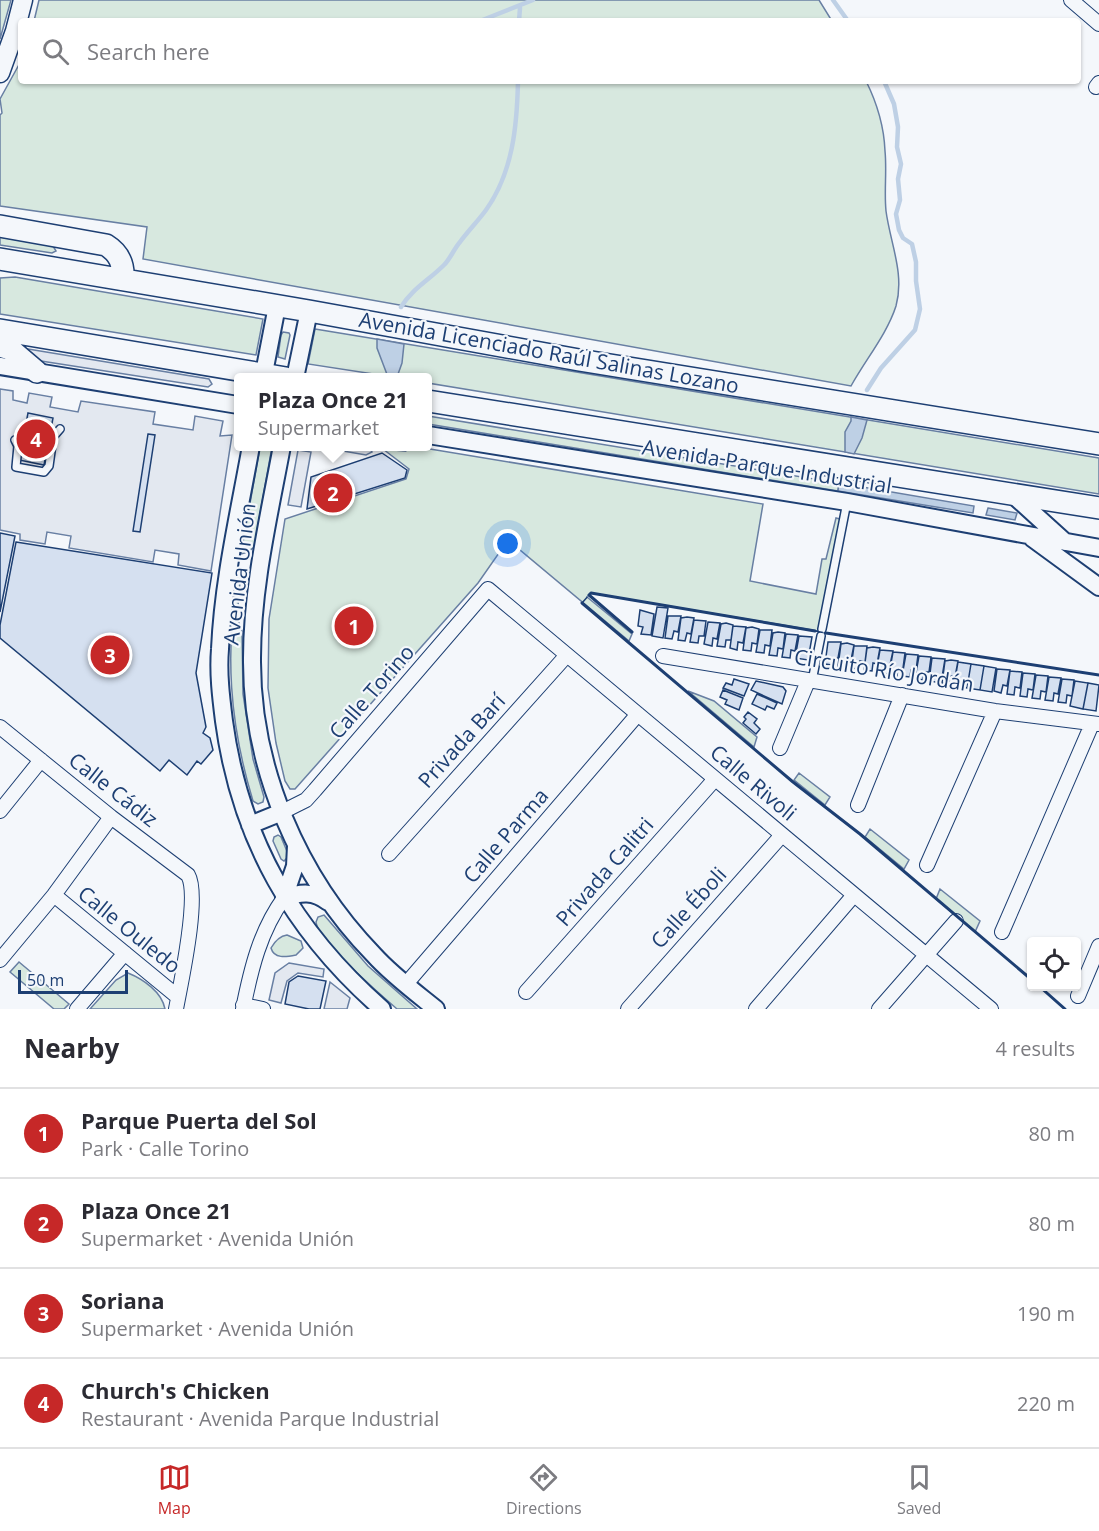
<!DOCTYPE html>
<html lang="en">
<head>
<meta charset="utf-8">
<style>
	:root { --surface:#fff; --page:#f7f7f7; --text:#2b2b33; --muted:#7c7c81; --line:#e1e1e2; --accent:#c62828 }
	body { margin:0; font-family:"Open Sans",sans-serif; background:var(--page); color:var(--text) }
	.controls { position:absolute; right:18px; bottom:18px; display:grid; overflow:hidden; border-radius:6px; box-shadow:0 2px 4px #0004 }
	.controls button { width:54px; height:54px; display:grid; place-items:center; padding:0; border:0; border-bottom:2px solid var(--line); background:var(--surface); color:var(--text); font:30px sans-serif }
	.scale { position:absolute; left:18px; bottom:15px; width:110px; box-sizing:border-box; padding-left:6px; border:3px solid #1d3f73; border-top:0; font-size:16px; line-height:21px; white-space:nowrap; color:#1d3f73; -webkit-text-stroke:4px #f4f7fb; paint-order:stroke }
	.you { position:absolute; left:508px; top:544px; width:21px; height:21px; margin:-15px; border:4px solid #fff; border-radius:50%; background:#1a73e8; box-shadow:0 0 0 9px #1a73e833 }
	.badge { display:grid; place-items:center; width:39px; height:39px; border-radius:50%; background:var(--accent); color:#fff; font-size:20px; font-weight:700 }
	.pin { position:absolute; translate:-50% -50%; border:3px solid #fff; box-shadow:0 2px 6px #0006 }
	.popup { position:absolute; left:234px; top:373px; width:198px; height:78px; box-sizing:border-box; display:grid; place-content:center; border-radius:6px; background:var(--surface); filter:drop-shadow(0 2px 4px #0005); font-size:20px; white-space:nowrap; color:var(--muted) }
	.popup b { font-size:22px; color:var(--text) }
	.popup::after { content:''; position:absolute; left:50%; top:100%; margin-left:-12px; border:12px solid transparent; border-top-color:var(--surface) }
	.list { margin:0; padding:0; list-style:none }
	h2 { display:flex; justify-content:space-between; align-items:center; height:78px; margin:0; padding:0 24px; font-size:26px }
	h2 small { font-size:20px; font-weight:400; color:var(--muted) }
	.list li { display:grid; grid-template-columns:39px 1fr auto; gap:18px; align-items:center; box-sizing:border-box; height:90px; padding:0 24px; border-top:2px solid var(--line) }
	.list b { display:block; font-size:22px; white-space:nowrap }
	.list p { margin:0; font-size:20px; white-space:nowrap; color:var(--muted) }
	.list em { font-size:20px; font-style:normal; color:var(--muted) }
	.icon { flex:none; width:33px; height:33px; fill:none; stroke:currentColor; stroke-width:2; stroke-linecap:round; stroke-linejoin:round }
	.map { position:relative; flex:none; width:1099px; height:1009px; overflow:hidden }
	.search { position:absolute; background:var(--surface); box-shadow:0 2px 4px #0004; left:18px; right:18px; top:18px; height:66px; display:flex; align-items:center; gap:15px; box-sizing:border-box; padding:0 21px; border-radius:6px; color:var(--muted); font-size:22px }
	.sheet { height:438px; background:var(--surface) }
	nav { display:flex; justify-content:space-around; align-items:center; box-sizing:border-box; height:84px; border-top:2px solid var(--line); background:var(--surface); font-size:16px; color:var(--muted) }
	nav a { display:grid; justify-items:center; gap:3px }
	nav .on { color:var(--accent) }
	.map>svg:first-child { display:block }
</style>
</head>
<body>
<div class="map">
<svg width="1099" height="1009" viewBox="0 0 1099 1009">
	<rect width="100%" height="100%" fill="#f4f7fb"/>
	<path fill="#d7e8df" stroke="#687fa3" stroke-width="1.5" d="M0,0H11L0,39Z
		M39,0H819L832,21H34Z
		M21,61V81H866C877,103 884,126 885,151C887,171 884,191 886,211C890,242 905,274 896,306C887,334 866,359 851,386L143,259L147,227L0,206V115L2,113L0,99Z
		M0,237L53,246L56,251L52,253L0,245Z
		M15,277L263,319L256,355L0,314V278Z
		M315,329L1099,458V494L428,383V378L393,377L308,364Z
		M283,332L289,333L290,335L285,359L278,357L281,335Z
		M428,416L839,483L838,491L428,424Z
		M260,447H272L254,547L248,552L241,554Z
		M401,447H418L763,504L750,581L816,594L822,559H826L836,518L840,519L818,631L591,593L587,597L632,634L629,641L508,540L478,583L295,789H290L285,781L276,743L268,688L269,619L285,519L406,479L409,469L383,449L405,451Z
		M241,570L237,618L242,631L243,694L253,759L264,797L263,802L258,804L253,801C229,722 225,653 238,572Z
		M688,691L714,701L757,737L754,747Z
		M799,773L830,797L825,805L794,780Z
		M870,829L909,860L904,869L865,837Z
		M278,835L281,837L289,856L284,861L281,859L273,841L274,837Z
		M940,889L980,921L975,932L936,899Z
		M324,915L368,966L417,1009H397C381,995 318,941 316,922L318,917Z
		M287,935L301,941L303,948L296,955C286,957 274,959 271,948C275,941 280,936 287,935Z
		M19,962L69,1004L64,1009H54L10,972Z
		M128,973C143,979 162,992 165,1009H90L116,980Z"/>
	<path fill="#e3e8f0" stroke="#687fa3" stroke-width="1.5" d="M22,348L209,379L212,384L208,387L41,361Z
		M0,389L13,391V400L27,403L29,393L52,397L50,407L78,412L81,401L155,412L153,424L193,430L195,416L223,421L220,436L232,435L211,571L178,565L179,554L155,550L153,562L69,548L71,536L47,532L45,544L20,540V534L0,530Z
		M320,447H369L372,452L366,455Z
		M298,450L311,452L301,507L288,505Z
		M289,963L324,969L323,977L298,973L287,981L281,1003L269,1000L275,973Z
		M330,982L350,998L347,1009H324Z"/>
	<path fill="#bed0e5" stroke="#687fa3" stroke-width="1.5" d="M377,339L404,344L402,363L397,377H388L377,348Z
		M851,417L867,420L862,438L854,454L845,452V432L851,421Z
		M839,483L974,506L973,513L838,491Z
		M988,508L1017,513L1015,520L986,515Z"/>
	<g fill="none" stroke-linecap="round" stroke-linejoin="round">
		<path stroke="#bed0e5" stroke-width="4.5" d="M833,0L848,21
			M480,21L533,0
			M519,21L520,8
			M401,307C412,289 429,280 444,265C450,259 454,249 460,242C468,231 478,221 486,210C513,172 517,126 518,81
			M867,390L881,368L915,330L920,309L916,281V262L912,244L903,238L899,230L896,214L900,200L898,179L901,164L897,147L898,127L894,104L884,81"/>
	</g>
	<path fill="#d5e0f0" stroke="#1d3f73" stroke-width="1.5" d="M28,413L53,418L44,465L19,460Z
		M148,434L155,435L140,532L133,531Z
		M382,453L407,470L405,478L307,509L311,477Z
		M0,533L15,536L0,612Z
		M16,542L212,573L196,673L206,727L203,733L210,738L213,750L201,764L197,761L187,775L169,760L160,771L0,638V625Z
		M657,607L668,608L663,638L652,636Z
		M640,610L654,614L651,635L641,634L643,627L638,626Z
		M668,616H681L678,632L674,631L672,639L665,638Z
		M687,617L694,618L691,634L687,633L685,641L678,640L681,618Z
		M694,620L706,621L704,636H699L698,643L690,642Z
		M708,622L720,623L717,639L713,638L712,646L704,644Z
		M726,623L733,625L731,640H726L725,647L717,646L721,624Z
		M733,626L746,627L743,643L738,642L737,650L730,648Z
		M752,627L759,629L757,644L752,643L751,651L743,650L746,628Z
		M760,630H772L770,646L765,645L764,653L756,652Z
		M778,632L785,633L783,649L778,648L777,656L769,655L773,633Z
		M786,634L798,635L795,651L791,650L790,658L782,657Z
		M799,636L812,637L808,660L795,658Z
		M828,642H841L838,658H834L832,665L825,664Z
		M847,643L854,645L851,660H847L846,667L838,666L841,644Z
		M854,646H867L865,662L860,661L859,669L851,668Z
		M873,647L880,648L877,664L873,663L872,671L864,670L867,648Z
		M880,650L893,651L888,674L876,672Z
		M893,652L905,653L903,668H898L897,676L889,674Z
		M906,654L918,655L916,670H911L910,677L902,676Z
		M919,656L931,657L929,672H924L923,680L915,678Z
		M932,658L945,659L941,683L929,681Z
		M951,660L958,661L955,677L950,676L949,684L942,683L945,661Z
		M958,662L971,664L967,688L954,686Z
		M971,664L984,666L980,690L967,688Z
		M984,666L996,668L992,692L980,690Z
		M997,669L1010,670L1007,686L1003,685L1001,693L994,691Z
		M1010,671L1022,672L1020,688L1015,687L1014,695L1007,694Z
		M1023,673L1035,674L1033,690L1028,689L1027,697L1020,696Z
		M1036,675L1048,676L1046,692L1041,691L1040,699L1032,698Z
		M1049,677L1061,678L1058,694L1054,693L1053,701L1045,700Z
		M734,679L749,684L744,696L723,688L726,683L732,685Z
		M1062,679L1074,680L1072,696L1067,695L1066,703L1058,702Z
		M756,681L783,687L786,691L782,704L751,690Z
		M1075,681L1088,683L1083,709L1070,706Z
		M1088,683L1099,685L1096,711L1083,709Z
		M723,690L743,698L739,710L725,704L727,700L720,697Z
		M757,694L777,703L774,709L767,706L765,710L752,704Z
		M748,712L757,719L754,723L760,729L756,734L743,723L746,719L744,717Z
		M298,976L326,981L320,1009H309L285,1004L289,982Z"/>
	<g fill="none" stroke-linecap="round" stroke-linejoin="round">
		<g stroke="#1d3f73" stroke-width="10">
			<path id="service" d="M15,440L18,446L16,467L44,472L49,466L53,437L60,429
				M822,629L847,502
				M812,681L821,636"/>
		</g>
		<g stroke="#1d3f73" stroke-width="16">
			<path id="minor" d="M1071,0L1099,24
				M1096,87L1099,83
				M663,656L995,711L1099,724
				M0,727L111,817L188,875C200,896 181,982 176,1009
				M780,748L808,681
				M858,805L902,695
				M0,811L41,760
				M282,812L306,800L315,790L488,589L991,1009
				M389,854L567,655
				M927,865L995,711
				M54,895L178,997
				M1002,932L1092,724
				M0,960L54,895L111,817
				M406,984L638,714
				M526,992L715,779
				M1078,996L1099,946
				M243,1005L263,1009
				M77,1009L125,953
				M243,1009C251,969 260,931 284,898
				M628,1009L782,835
				M756,1009L854,895
				M879,1009L956,921"/>
		</g>
		<g stroke="#1d3f73" stroke-width="20">
			<path id="tertiary" d="M0,366L238,405
				M263,378L277,306
				M295,378L309,311
				M428,435L847,502L1099,548
				M251,446C239,513 223,581 220,649C218,673 221,697 224,721C240,839 293,931 382,1009
				M282,446C269,516 252,587 252,658C251,767 298,877 374,955C392,975 415,992 436,1009
				M1011,493L1065,542
				M1032,538L1099,587
				M250,825L282,812
				M284,898L295,866L296,846
				M284,898C301,892 314,891 328,902"/>
		</g>
		<g stroke="#1d3f73" stroke-width="21">
			<path id="secondary" d="M0,73L15,31L23,0"/>
		</g>
		<g stroke="#1d3f73" stroke-width="24">
			<path id="primary" d="M0,226L106,245C119,253 124,264 123,279
				M0,259L309,311L579,360L1099,444
				M0,330L286,378
				M0,346L10,349L37,372
				M428,401L1099,508"/>
		</g>
		<use href="#service" stroke="#f4f7fb" stroke-width="7"/>
		<use href="#minor" stroke="#f4f7fb" stroke-width="14"/>
		<use href="#tertiary" stroke="#f4f7fb" stroke-width="16"/>
		<use href="#secondary" stroke="#f4f7fb" stroke-width="18"/>
		<use href="#primary" stroke="#f4f7fb" stroke-width="21"/>
		<path stroke="#1d3f73" stroke-width="1.5" stroke-dasharray="8 3" stroke-linecap="butt" d="M582,603L589,595
			M815,631L826,633"/>
		<path stroke="#1d3f73" stroke-width="3" d="M582,603L793,782L860,834L1032,980
			M632,632L589,595L591,593L815,631
			M826,633L1099,675
			M1039,986L1065,1009"/>
	</g>
	<g text-anchor="middle" stroke-width="4.5" stroke-linejoin="round" paint-order="stroke">
		<g font-size="21" fill="#1d3f73" stroke="#f4f7fb">
			<text transform="translate(549 353) rotate(10)" y="7">Avenida Licenciado Raúl Salinas Lozano</text>
			<text transform="translate(767 467) rotate(9)" y="7">Avenida Parque Industrial</text>
			<text transform="translate(240 574) rotate(-83)" y="7">Avenida Unión</text>
			<text transform="translate(884 671) rotate(9)" y="7">Circuito Río Jordán</text>
			<text transform="translate(372 692) rotate(-49)" y="7">Calle Torino</text>
			<text transform="translate(462 741) rotate(-48)" y="7">Privada Barí</text>
			<text transform="translate(753 783) rotate(40)" y="7">Calle Rivoli</text>
			<text transform="translate(113 790) rotate(38)" y="7">Calle Cádiz</text>
			<text transform="translate(506 836) rotate(-49)" y="7">Calle Parma</text>
			<text transform="translate(605 872) rotate(-49)" y="7">Privada Calitri</text>
			<text transform="translate(689 908) rotate(-48)" y="7">Calle Éboli</text>
			<text transform="translate(129 930) rotate(39)" y="7">Calle Ouledo</text>
		</g>
	</g>
</svg>
<div class="controls">
<button><svg class="icon" aria-label="locate" viewBox="0 0 24 24"><circle cx="12" cy="12" r="6"/><path d="M12 2v4M12 18v4M2 12h4M18 12h4"/></svg></button>
</div>
<div class="scale">50 m</div>
<div class="you"></div>
<div class="pin badge" style="left:354px;top:626px">1</div>
<div class="pin badge" style="left:333px;top:493px">2</div>
<div class="popup"><b>Plaza Once 21</b>Supermarket</div>
<div class="pin badge" style="left:110px;top:655px">3</div>
<div class="pin badge" style="left:36px;top:439px">4</div>
<div class="search"><svg class="icon" aria-label="search" viewBox="0 0 24 24"><circle cx="10" cy="10" r="6"/><path d="M15 15l6 6"/></svg>Search here</div>
</div>
<section class="sheet">
<h2>Nearby<small>4 results</small></h2>
<ul class="list">
<li><span class="badge">1</span><div><b>Parque Puerta del Sol</b><p>Park · Calle Torino</p></div><em>80 m</em></li>
<li><span class="badge">2</span><div><b>Plaza Once 21</b><p>Supermarket · Avenida Unión</p></div><em>80 m</em></li>
<li><span class="badge">3</span><div><b>Soriana</b><p>Supermarket · Avenida Unión</p></div><em>190 m</em></li>
<li><span class="badge">4</span><div><b>Church's Chicken</b><p>Restaurant · Avenida Parque Industrial</p></div><em>220 m</em></li>
</ul>
</section>
<nav>
<a class="on"><svg class="icon" aria-label="map" viewBox="0 0 24 24"><path d="M3 6l6-2 6 2 6-2v14l-6 2-6-2-6 2zM9 4v14M15 6v14"/></svg>Map</a>
<a><svg class="icon" aria-label="directions" viewBox="0 0 24 24"><path d="M12 3l9 9-9 9-9-9zM9 14v-3h6M13 9l2 2-2 2"/></svg>Directions</a>
<a><svg class="icon" aria-label="saved" viewBox="0 0 24 24"><path d="M7 4h10v16l-5-4-5 4z"/></svg>Saved</a>
</nav>
</body>
</html>
